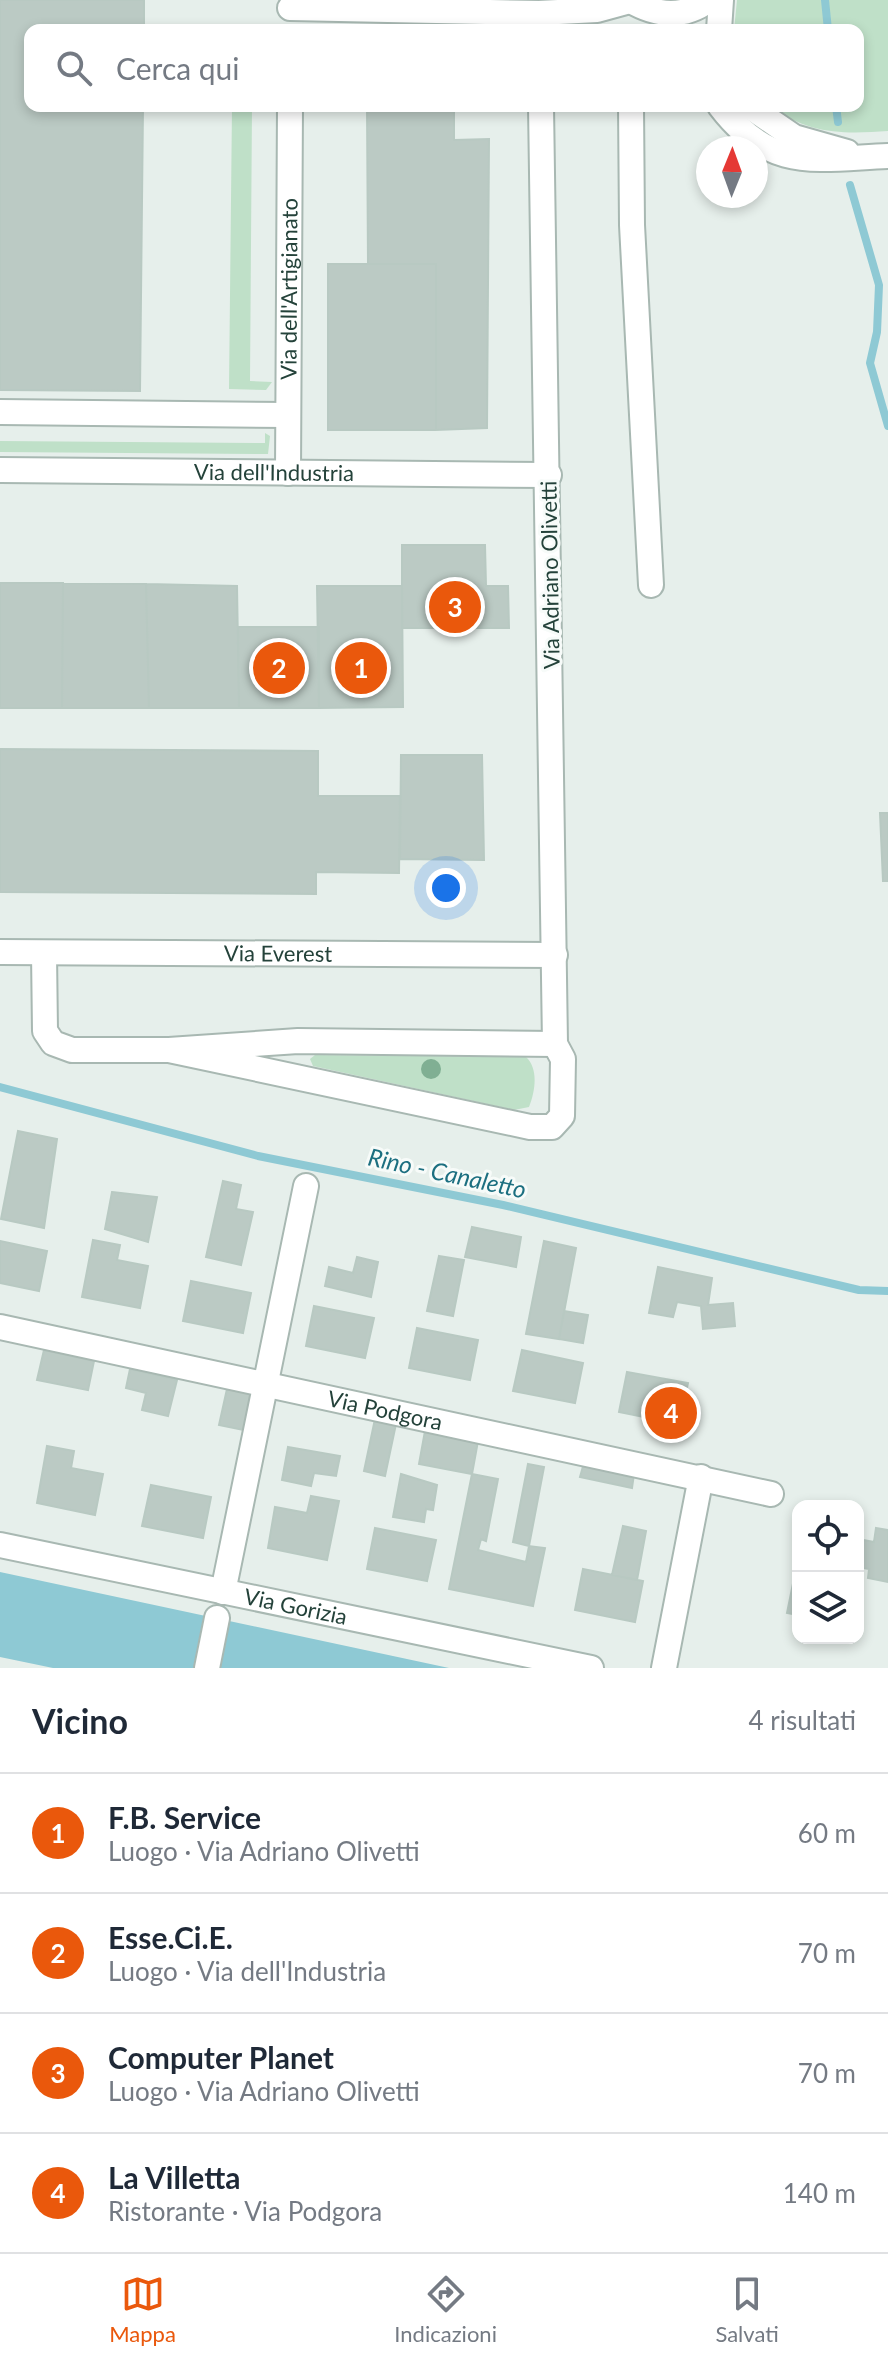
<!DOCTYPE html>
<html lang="it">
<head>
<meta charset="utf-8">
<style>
	:root { --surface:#fff; --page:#f6f6f7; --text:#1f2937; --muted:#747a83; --line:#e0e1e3; --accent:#ea580c }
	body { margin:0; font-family:Lato,sans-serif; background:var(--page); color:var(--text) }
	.controls { position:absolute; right:24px; bottom:24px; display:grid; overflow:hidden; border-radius:16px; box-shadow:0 4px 12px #0003 }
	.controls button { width:72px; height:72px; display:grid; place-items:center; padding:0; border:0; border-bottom:2px solid var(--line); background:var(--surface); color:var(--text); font:40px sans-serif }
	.compass { position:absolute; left:696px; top:136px; width:72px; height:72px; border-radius:50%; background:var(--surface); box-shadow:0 4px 12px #0003; rotate:1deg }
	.you { position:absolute; left:446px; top:888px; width:28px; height:28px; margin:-20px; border:6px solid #fff; border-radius:50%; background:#1a73e8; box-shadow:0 0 0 12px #1a73e833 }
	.badge { display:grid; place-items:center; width:52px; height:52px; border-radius:50%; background:var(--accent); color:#fff; font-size:26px; font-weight:700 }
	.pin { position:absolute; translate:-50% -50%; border:4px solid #fff; box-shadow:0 2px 8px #0006 }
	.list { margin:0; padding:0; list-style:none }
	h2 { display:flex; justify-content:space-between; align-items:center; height:104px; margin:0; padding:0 32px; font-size:34px }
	h2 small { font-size:26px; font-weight:400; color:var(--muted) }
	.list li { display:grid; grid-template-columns:52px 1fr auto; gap:24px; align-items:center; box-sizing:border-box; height:120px; padding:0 32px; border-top:2px solid var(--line) }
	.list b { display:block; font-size:30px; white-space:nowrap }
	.list p { margin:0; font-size:26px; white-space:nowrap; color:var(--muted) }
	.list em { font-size:26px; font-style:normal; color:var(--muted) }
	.icon { flex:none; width:44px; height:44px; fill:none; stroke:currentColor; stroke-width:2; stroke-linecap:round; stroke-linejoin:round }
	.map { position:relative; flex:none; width:888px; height:1668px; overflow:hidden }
	.search { position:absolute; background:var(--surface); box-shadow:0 4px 12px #0003; left:24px; right:24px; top:24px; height:88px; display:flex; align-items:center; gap:20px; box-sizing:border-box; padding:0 28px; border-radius:16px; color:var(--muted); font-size:30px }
	.sheet { height:584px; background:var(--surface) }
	nav { display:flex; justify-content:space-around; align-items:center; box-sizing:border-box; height:112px; border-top:2px solid var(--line); background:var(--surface); font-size:22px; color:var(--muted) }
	nav a { display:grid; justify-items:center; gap:4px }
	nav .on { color:var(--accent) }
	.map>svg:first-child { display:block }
</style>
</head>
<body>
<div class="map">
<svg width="888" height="1668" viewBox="0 0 888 1668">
	<rect width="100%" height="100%" fill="#e6efeb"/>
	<path fill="#bfe0c8" d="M737,0H888V131C846,134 806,135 773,106H858V30H734Z
		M232,106H252L250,381L272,382L266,390L229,389Z
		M265,433L270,436L268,454L0,452V441L265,443Z
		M315,1055L526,1057C539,1069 535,1092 529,1107L514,1110L313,1066L310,1059Z"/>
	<path fill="#8ec9d4" d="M0,1572L449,1668H53L0,1657Z"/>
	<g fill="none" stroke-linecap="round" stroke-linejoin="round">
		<path stroke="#8ec9d4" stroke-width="8" d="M825,0L828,30
			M836,106L838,122
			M850,185L879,285L877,332L870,363L888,426
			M0,1087L258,1156L503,1205L859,1290L888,1291"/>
	</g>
	<path fill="#bbcac4" stroke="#b8c9c2" stroke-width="2" d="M0,0H144V30H30V106H143L140,391L0,390Z
		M367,106H454V140L489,139L487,428L436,430V264H368Z
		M328,264H436V430H328Z
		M402,545H485L486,586H508L509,628H402Z
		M0,583H63L62,708H0Z
		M63,583L146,584L149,708H62Z
		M146,584L237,586L239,708H149Z
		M317,586H402L403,707L319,708Z
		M238,627H319V708H239Z
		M0,749L318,751V796H400L399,873L316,872V894L0,892Z
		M401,755H482L484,860L400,859Z
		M880,813H888V881H883Z
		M18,1131L57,1139L44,1228L1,1219Z
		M223,1181L241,1185L236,1209L253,1212L241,1265L206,1257Z
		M112,1192L157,1197L148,1242L105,1229Z
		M472,1227L521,1237L516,1267L465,1257Z
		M93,1240L120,1245L117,1260L148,1266L140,1308L82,1297Z
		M0,1241L47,1251L39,1291L0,1283Z
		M544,1241L576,1248L559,1339L526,1334Z
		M439,1256L464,1260L453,1316L427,1311Z
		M357,1257L378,1262L371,1297L325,1286L329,1267L353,1273Z
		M658,1267L712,1278L708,1305L733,1303L735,1326L703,1329L701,1306L677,1302L673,1317L649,1313Z
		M191,1281L251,1293L243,1333L183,1321Z
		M314,1306L374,1318L365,1358L306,1346Z
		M564,1311L588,1315L583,1343L559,1339Z
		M417,1328L478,1340L470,1380L409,1368Z
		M44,1350L94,1361L88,1390L37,1380Z
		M522,1350L583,1363L575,1403L513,1391Z
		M130,1369L177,1380L168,1416L142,1410L146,1393L126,1388Z
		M627,1372L688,1383L679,1424L619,1412Z
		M227,1389L251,1394L244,1430L219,1425Z
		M375,1419L396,1424L385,1476L364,1471Z
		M425,1431L478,1441L472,1474L419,1464Z
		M47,1446L74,1451L71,1468L103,1474L95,1515L37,1503Z
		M288,1447L340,1456L336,1476L314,1473L311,1486L282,1480Z
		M584,1463L634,1474L632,1488L580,1477Z
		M528,1464L544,1467L529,1546L513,1542Z
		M401,1474L437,1485L433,1510L426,1509L424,1522L393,1517Z
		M472,1474L498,1479L486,1541L481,1539L478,1550L526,1562L529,1546L545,1548L533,1606L449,1589Z
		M151,1485L211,1497L203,1538L142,1526Z
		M311,1496L339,1501L327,1560L268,1548L275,1507L307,1513Z
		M623,1526L646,1531L637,1580L612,1575Z
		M375,1528L436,1540L427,1581L367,1569Z
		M876,1528L888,1530V1582L868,1578L869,1569L858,1567V1539L874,1542Z
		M798,1559V1615L787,1613Z
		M583,1569L643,1581L635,1622L575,1610Z"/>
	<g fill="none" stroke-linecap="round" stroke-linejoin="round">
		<g stroke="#a8b8b2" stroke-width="28">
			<g id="minor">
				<path d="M629,0C656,16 683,19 709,0"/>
				<path d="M290,8L539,13L597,10L630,1"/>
				<path d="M719,30L721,0"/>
				<path d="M631,106L632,225L651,585"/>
				<path d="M720,106C770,172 815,159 888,156"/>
				<path d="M749,106L794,137L847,152"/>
				<path d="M0,412L288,415"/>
				<path id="s1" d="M0,470L549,475"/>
				<path id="s2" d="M288,473L290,106"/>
				<path id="s3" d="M0,952L555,955"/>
				<path d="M44,953L45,1031L53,1043L72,1050H169L298,1041L555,1044"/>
				<path d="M169,1050L530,1127H552L562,1116L563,1059L555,1044L541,106"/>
				<path id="s4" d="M0,1327L771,1494"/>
				<path id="s5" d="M0,1545L591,1668"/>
				<path d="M223,1592L306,1186"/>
				<path d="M207,1668L217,1618"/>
				<path d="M664,1668L701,1477"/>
			</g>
		</g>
		<use href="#minor" stroke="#fff" stroke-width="24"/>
	</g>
	<circle fill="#80af93" cx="431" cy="1069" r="10"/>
	<g text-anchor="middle" stroke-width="6" stroke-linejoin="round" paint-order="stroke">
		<g font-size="22" fill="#24423a" stroke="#f7fbf9">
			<text dy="8" stroke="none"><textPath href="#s2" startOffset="184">Via dell'Artigianato</textPath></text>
			<text dy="8" stroke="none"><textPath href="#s1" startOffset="274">Via dell'Industria</textPath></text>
			<text transform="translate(550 575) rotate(-91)" y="8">Via Adriano Olivetti</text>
			<text dy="8" stroke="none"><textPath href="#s3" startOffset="278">Via Everest</textPath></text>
			<text dy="8" stroke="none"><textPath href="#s4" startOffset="394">Via Podgora</textPath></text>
			<text dy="8" stroke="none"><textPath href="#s5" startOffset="302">Via Gorizia</textPath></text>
		</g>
		<g font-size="24" font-style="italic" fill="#1c6f80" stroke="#f7fbf9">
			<text transform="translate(447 1174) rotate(12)" y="8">Rino - Canaletto</text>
		</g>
	</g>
</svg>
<div class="controls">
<button><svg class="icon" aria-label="locate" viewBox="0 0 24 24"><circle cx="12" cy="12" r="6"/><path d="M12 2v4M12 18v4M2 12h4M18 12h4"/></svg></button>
<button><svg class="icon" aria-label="layers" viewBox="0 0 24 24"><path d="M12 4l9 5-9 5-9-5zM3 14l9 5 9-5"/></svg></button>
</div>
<svg class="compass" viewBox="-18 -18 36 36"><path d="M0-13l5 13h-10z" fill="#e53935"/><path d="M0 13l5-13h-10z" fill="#747a83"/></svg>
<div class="you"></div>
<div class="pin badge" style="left:361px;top:668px">1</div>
<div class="pin badge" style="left:279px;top:668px">2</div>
<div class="pin badge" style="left:455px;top:607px">3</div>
<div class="pin badge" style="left:671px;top:1413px">4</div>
<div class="search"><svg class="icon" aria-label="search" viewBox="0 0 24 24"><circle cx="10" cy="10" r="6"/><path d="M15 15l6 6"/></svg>Cerca qui</div>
</div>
<section class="sheet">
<h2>Vicino<small>4 risultati</small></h2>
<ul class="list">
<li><span class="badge">1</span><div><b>F.B. Service</b><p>Luogo · Via Adriano Olivetti</p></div><em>60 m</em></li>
<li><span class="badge">2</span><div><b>Esse.Ci.E.</b><p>Luogo · Via dell'Industria</p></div><em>70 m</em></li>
<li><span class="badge">3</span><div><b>Computer Planet</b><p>Luogo · Via Adriano Olivetti</p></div><em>70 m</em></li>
<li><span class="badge">4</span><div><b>La Villetta</b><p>Ristorante · Via Podgora</p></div><em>140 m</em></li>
</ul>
</section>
<nav>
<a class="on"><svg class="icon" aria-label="map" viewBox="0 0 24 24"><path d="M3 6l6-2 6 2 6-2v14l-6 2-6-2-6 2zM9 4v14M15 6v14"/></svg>Mappa</a>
<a><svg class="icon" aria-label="directions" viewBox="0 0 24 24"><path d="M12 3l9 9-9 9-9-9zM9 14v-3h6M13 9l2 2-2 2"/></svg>Indicazioni</a>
<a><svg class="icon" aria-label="saved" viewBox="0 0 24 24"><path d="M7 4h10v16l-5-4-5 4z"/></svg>Salvati</a>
</nav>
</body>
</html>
